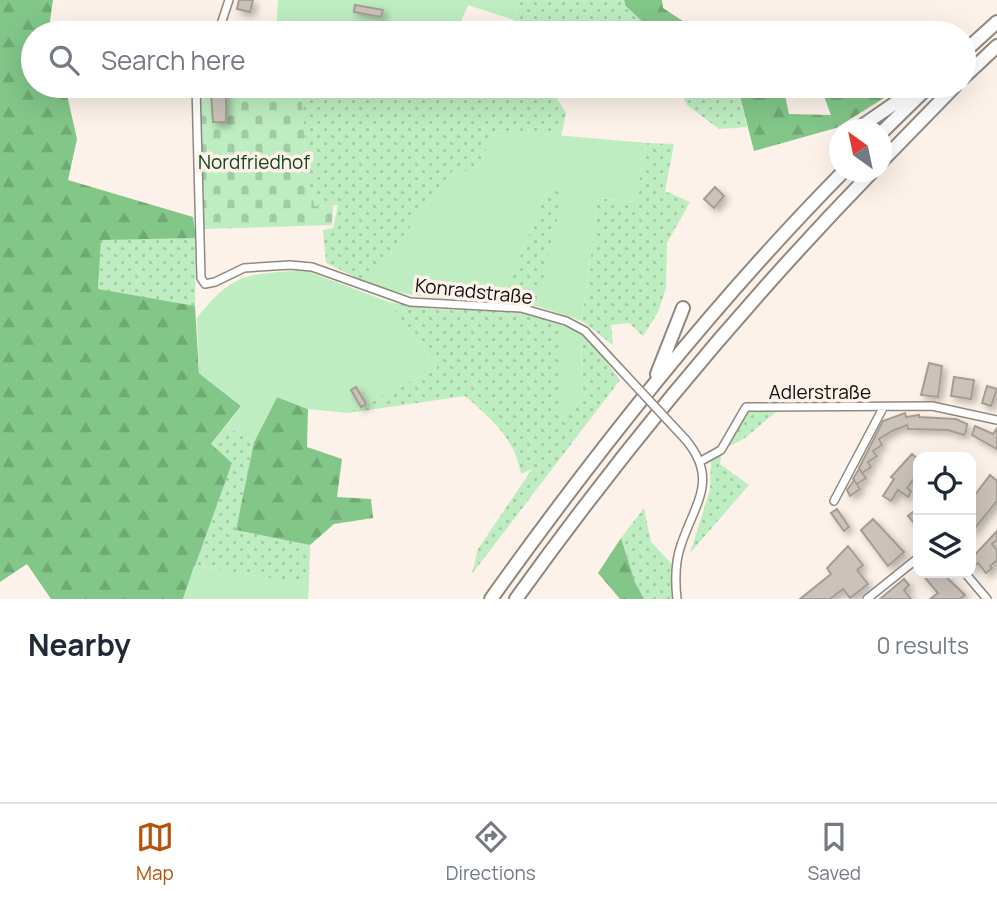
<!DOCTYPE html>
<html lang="en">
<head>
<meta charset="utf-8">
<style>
	:root { --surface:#fff; --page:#f6f6f7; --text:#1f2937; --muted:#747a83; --line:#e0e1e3; --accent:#b45309 }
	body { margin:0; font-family:Manrope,sans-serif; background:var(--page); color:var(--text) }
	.controls { position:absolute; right:21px; bottom:21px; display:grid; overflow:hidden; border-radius:14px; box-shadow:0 7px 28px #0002 }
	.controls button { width:63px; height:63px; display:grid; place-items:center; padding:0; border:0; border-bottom:2px solid var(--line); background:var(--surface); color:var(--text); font:35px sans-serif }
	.compass { position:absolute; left:829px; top:119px; width:63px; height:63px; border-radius:50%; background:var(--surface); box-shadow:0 7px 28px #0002; rotate:327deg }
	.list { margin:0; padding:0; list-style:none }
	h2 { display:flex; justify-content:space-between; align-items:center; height:91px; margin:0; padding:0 28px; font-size:30px }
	h2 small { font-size:23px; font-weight:400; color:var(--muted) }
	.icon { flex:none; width:38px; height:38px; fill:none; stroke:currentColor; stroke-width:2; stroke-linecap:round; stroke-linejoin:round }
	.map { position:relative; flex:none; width:997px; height:599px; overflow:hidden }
	.search { position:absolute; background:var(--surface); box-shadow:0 7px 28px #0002; left:21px; right:21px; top:21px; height:77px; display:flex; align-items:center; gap:18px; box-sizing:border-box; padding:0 24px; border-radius:38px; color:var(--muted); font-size:26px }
	.sheet { height:203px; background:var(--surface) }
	nav { display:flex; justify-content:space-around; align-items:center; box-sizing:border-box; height:98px; border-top:2px solid var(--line); background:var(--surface); font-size:19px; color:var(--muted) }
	nav a { display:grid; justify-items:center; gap:4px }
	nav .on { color:var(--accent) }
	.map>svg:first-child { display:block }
</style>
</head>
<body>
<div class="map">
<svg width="997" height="599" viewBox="0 0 997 599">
	<defs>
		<pattern id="grass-dots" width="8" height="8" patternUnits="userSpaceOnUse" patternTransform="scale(1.75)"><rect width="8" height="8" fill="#beedc1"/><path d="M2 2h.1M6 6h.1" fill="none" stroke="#a2caa4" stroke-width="1.8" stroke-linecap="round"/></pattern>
		<pattern id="forest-firs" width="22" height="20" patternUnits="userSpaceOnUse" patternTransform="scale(1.75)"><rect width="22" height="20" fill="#82c688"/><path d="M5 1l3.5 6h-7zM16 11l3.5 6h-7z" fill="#6fa974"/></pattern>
		<pattern id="cemetery-stones" width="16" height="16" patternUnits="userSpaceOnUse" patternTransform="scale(1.75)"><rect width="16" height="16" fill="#beedc1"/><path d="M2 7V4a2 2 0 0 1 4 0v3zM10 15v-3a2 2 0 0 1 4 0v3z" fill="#a2caa4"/></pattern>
		<filter id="shadow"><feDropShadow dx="4" dy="4" stdDeviation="3.5" flood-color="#0004"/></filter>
	</defs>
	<rect width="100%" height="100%" fill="#fcf2e9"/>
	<path fill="url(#grass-dots)" d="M520,0H624L626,6L654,33H579V28L567,33H503L514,20Z
		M229,25L278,33H225Z
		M243,86H549L566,113L561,136L497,130L475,171H453L368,283L326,263L323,230L333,228L338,205L314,206L313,194L309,195L301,91L244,92Z
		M678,86H733L739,92L747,127L719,129L687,105Z
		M647,143L674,144L665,191L690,202L667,243L666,288L658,312L643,336L629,323L611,325L613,345L582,321L598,198L634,202Z
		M548,188L565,190L537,306L502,300Z
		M196,238L195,306L98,290L101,239Z
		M389,302L435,309L521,312L559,324V417L581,401L582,334L591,342L620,380L472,574L478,549L532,469L521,474C515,439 491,418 465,396L348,413L437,368Z
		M749,411L776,412L745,438L728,447Z
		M226,426L254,442L236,530L310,545L309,584L194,566L232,463L211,445Z
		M721,454L720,464L749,485L690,553L710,490L711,460Z
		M644,508L651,542L674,566L673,599H644L635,582L621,538Z"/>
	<path fill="url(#forest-firs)" d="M0,0H53L50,21L53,33H33V86H65L77,139L68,180L193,217L196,238L101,240L98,289L195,306L199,373L241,406L211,444L232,463L183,599H51L27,564L0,582Z
		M624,0H662L663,8L701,33H654L626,6Z
		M733,86H783L789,114L831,115L820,86H876L889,95L836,128L754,151L739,92Z
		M277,397L308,409L307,447L342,459L337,497L371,499L373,518L334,524L310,545L236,530L254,442Z
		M621,538L635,582L644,599H620L598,573Z"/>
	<path fill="url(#cemetery-stones)" d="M200,86H243L244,92L301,90L309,194H313L314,206L333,205L332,225L204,229Z"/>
	<path fill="#beedc1" d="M278,0H520L514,20L468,5L456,33H276Z
		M497,130L647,143L635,202L598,198L582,321L537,306L564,190L548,188L502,300C456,299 411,300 368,283L453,171H475Z
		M304,270L389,302L437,368L348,413L308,409L277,397L254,442L226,426L241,406L199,373L197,318C234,271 248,275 304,270Z
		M559,324L582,334L581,401L559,418Z
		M194,566L309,584L308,599H183Z"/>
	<path fill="#cbc2b9" stroke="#a59d94" stroke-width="2" filter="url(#shadow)" d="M239,0H253L250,12L237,9Z
		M355,5L383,10L381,17L354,12Z
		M226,91V122H213L211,92Z
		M715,187L724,196L714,208L704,199Z
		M929,363L942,366L938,397L921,395Z
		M954,377L974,380L971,399L951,396Z
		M987,386L997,389L991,406L982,403Z
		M356,387L366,404L361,407L351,390Z
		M905,413L906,417L919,415V417L956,419L967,424L966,431L964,435L948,430L908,429L907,425L892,431L879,439L882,445L873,451L877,456L868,462L871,467L862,473L859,468L883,421Z
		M975,426L993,434L997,428V449L972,435Z
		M912,454L918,459L915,465L918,473L907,488L911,491L908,497L898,490L891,501L883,496L894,479L891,477Z
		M859,469L866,478L857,484L853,479Z
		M990,475L997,481V501L971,533V500Z
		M854,480L860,489L850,496L847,490Z
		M918,508V528L908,516Z
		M837,509L849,527L844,531L831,513Z
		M873,519L904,552L888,566L861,530Z
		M997,531V540L992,544L997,550V560L990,566L992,568L986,573L978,563L971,569V559Z
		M848,546L863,565L857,570L868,584L850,598L843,589L830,599H800L831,574L827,568Z
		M921,573H942L965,595L960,599H930L938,593Z
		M904,579L909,585L904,590L911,599H880Z"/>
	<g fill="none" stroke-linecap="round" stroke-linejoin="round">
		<g stroke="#90877f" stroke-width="10">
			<path id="street" d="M218,33L229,0
				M196,86L201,278L205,284L215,282L244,268L290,265L312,267L410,302L521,308L566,321L585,331L620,369
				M701,461L721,450L746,407L932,406L997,420
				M834,501L883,408
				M965,573L987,599
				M677,599C675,581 675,562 681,545C695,503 719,480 686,440
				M867,599L918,558"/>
		</g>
		<g stroke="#90877f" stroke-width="16">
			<path id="highway" d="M964,52L997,22
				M964,77L997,46
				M856,130L920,86
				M881,133L929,86
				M881,162L955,86
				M657,374L683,308
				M491,599C598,449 714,303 843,172
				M516,599C625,447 743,305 872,172"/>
		</g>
		<use href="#street" stroke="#fff" stroke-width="7"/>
		<use href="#highway" stroke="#fff" stroke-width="12"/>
		<g stroke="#90877f" stroke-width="10" stroke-linecap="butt">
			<path id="street-bridge" d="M620,369L686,440"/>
		</g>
		<use href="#street-bridge" stroke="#fff" stroke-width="7"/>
	</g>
	<g text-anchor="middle" stroke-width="7" stroke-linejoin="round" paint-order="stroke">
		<g font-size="19" fill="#13441b" stroke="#fcf2e9">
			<text x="254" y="169">Nordfriedhof</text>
		</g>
		<g font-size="19" fill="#110e0b" stroke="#fcf2e9">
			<text transform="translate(474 291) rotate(6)" y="7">Konradstraße</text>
			<text x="820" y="399">Adlerstraße</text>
		</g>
	</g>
</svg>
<div class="controls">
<button><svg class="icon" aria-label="locate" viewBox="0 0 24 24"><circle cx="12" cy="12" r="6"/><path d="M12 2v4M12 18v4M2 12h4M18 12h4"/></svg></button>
<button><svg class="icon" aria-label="layers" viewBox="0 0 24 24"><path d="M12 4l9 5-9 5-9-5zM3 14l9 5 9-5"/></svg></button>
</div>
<svg class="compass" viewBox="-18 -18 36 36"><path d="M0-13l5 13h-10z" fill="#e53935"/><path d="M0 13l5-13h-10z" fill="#747a83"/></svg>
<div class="search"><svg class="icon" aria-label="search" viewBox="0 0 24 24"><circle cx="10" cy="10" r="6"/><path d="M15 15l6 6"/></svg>Search here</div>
</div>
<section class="sheet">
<h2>Nearby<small>0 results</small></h2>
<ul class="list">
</ul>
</section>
<nav>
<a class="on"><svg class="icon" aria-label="map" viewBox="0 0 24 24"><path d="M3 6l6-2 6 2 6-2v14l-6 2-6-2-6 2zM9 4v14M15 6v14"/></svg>Map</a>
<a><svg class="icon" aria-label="directions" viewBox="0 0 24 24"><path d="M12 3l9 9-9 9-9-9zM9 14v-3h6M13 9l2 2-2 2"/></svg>Directions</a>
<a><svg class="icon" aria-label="saved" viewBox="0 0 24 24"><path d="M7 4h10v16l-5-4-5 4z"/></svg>Saved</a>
</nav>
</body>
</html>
